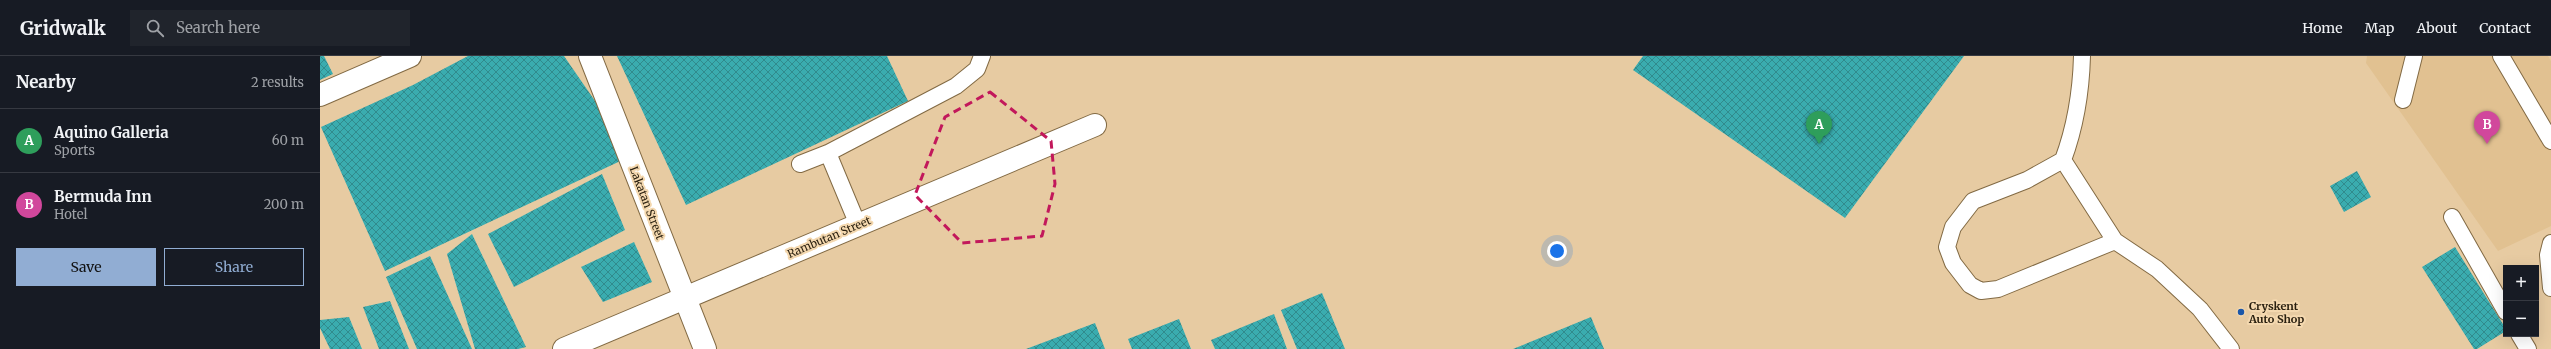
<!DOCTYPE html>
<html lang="en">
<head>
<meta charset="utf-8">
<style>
	:root { --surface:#171b24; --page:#20242c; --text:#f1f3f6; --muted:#9ea1a6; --line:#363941; --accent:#91add3 }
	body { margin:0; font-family:Merriweather,serif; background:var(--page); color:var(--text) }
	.controls { position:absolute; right:12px; bottom:12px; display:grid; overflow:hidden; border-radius:0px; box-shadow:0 4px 16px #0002 }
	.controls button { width:36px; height:36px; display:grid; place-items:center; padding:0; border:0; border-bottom:1px solid var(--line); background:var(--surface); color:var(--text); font:20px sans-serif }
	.you { position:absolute; left:1237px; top:195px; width:14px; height:14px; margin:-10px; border:3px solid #fff; border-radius:50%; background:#1a73e8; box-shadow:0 0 0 6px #1a73e833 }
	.badge { display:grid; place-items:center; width:26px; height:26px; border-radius:50%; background:var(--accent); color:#fff; font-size:13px; font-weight:700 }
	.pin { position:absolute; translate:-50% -33px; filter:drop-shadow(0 1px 2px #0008) }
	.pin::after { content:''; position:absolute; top:21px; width:14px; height:12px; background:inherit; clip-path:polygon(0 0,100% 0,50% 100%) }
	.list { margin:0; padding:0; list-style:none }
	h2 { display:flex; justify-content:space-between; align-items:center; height:52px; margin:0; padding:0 16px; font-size:17px }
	h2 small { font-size:13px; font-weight:400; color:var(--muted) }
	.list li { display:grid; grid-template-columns:26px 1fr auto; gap:12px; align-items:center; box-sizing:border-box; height:64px; padding:0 16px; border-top:1px solid var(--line) }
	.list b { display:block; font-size:15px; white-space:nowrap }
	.list p { margin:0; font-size:13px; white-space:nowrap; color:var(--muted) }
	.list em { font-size:13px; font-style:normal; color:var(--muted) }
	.actions { display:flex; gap:8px; padding:12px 16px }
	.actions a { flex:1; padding:9px 0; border:1px solid var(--accent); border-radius:0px; text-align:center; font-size:14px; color:var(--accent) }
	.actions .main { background:var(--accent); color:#111 }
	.icon { flex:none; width:22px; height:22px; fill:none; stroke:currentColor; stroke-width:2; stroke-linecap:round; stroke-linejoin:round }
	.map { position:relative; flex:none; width:2231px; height:293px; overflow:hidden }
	header { display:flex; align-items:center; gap:24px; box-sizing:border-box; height:56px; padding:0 20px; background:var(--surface); border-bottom:1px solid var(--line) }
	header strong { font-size:19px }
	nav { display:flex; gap:22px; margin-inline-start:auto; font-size:14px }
	.search { width:280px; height:36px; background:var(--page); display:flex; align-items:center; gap:10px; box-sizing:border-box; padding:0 14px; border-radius:0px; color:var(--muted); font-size:15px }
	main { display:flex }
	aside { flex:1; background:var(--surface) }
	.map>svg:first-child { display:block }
</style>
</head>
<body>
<header>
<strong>Gridwalk</strong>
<div class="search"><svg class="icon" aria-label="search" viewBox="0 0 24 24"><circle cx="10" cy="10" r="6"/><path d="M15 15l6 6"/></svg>Search here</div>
<nav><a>Home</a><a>Map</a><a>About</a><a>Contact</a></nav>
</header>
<main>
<aside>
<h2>Nearby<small>2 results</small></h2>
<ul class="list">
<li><span class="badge" style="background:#2e9e5b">A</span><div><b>Aquino Galleria</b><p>Sports</p></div><em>60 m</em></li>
<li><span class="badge" style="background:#d1479c">B</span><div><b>Bermuda Inn</b><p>Hotel</p></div><em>200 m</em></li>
</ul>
<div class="actions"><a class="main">Save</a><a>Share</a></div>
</aside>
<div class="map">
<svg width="2231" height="293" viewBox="0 0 2231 293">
	<defs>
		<pattern id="building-cross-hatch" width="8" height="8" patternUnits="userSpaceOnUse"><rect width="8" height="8" fill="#3aacaf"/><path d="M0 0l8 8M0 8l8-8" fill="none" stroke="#318b8d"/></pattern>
	</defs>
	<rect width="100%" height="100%" fill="#e7cba2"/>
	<path fill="#e1c191" d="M2047,0H2228L2231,5V170L2178,195L2046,7Z"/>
	<path fill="url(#building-cross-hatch)" d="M0,0H4L13,18L0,24Z
		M148,0H244L304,87L309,101L65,215L1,71L93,29Z
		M297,0H567L588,45L366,149Z
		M1323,0H1644L1525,162L1313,14Z
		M2037,115L2051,141L2024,156L2010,130Z
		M282,118L305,174L194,231L168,178Z
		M152,178L206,291L198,293H155L127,198Z
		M314,186L332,226L283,246L261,211Z
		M2135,191L2186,273V275L2157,293H2154L2102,211Z
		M110,200L152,293H97L66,221Z
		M1002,237L1025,293H977L961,254Z
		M70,245L89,293H59L43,251Z
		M954,258L967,293H895L891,284Z
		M29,261L42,293H10L0,272V264Z
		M1271,261L1284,293H1193Z
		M859,263L871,293H812L808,283Z
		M775,267L785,293H706Z"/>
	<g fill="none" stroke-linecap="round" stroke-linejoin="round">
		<g stroke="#826a44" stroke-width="18">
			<path id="lane" d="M2181,0L2231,85
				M2083,44L2094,0
				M508,97L538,169
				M1743,104C1756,69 1761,37 1762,0
				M480,108L508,97L636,30L657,13L662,0
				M2132,161L2186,256
				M1795,185L1678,233L1661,235L1650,229L1633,207L1627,191L1633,171L1653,145L1707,124L1743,104L1795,185L1837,213L1880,253L1911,293
				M2231,187L2228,199L2231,232
				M2199,278L2208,293"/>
		</g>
		<g stroke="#826a44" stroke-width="24">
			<path id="street" d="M270,0L385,293
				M0,39L90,0
				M244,293L775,69"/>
		</g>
		<use href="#lane" stroke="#fff" stroke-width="16"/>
		<use href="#street" stroke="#fff" stroke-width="22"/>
	</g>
	<path fill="none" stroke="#c2185b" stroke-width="3" stroke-dasharray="8 5" stroke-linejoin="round" d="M670,36L731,85L735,128L722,180L642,187L595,139L625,61Z"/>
	<circle fill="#1b57a9" stroke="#f4d8af" stroke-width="1.5" cx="1921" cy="256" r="4"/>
	<g text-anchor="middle" stroke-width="4" stroke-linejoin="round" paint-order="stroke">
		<g font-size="11" fill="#291f0f" stroke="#f4d8af">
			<text transform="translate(327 147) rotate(69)" y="4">Lakatan Street</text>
			<text transform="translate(509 181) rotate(-23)" y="4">Rambutan Street</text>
		</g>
		<g font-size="11" font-weight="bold" fill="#291f0f" stroke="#f4d8af" text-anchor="start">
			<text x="1929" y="254">Cryskent<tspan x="1929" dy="13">Auto Shop</tspan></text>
		</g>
	</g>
</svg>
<div class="controls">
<button>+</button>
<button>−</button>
</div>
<div class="you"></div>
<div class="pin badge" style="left:1499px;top:88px;background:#2e9e5b">A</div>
<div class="pin badge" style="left:2167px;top:88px;background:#d1479c">B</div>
</div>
</main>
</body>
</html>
